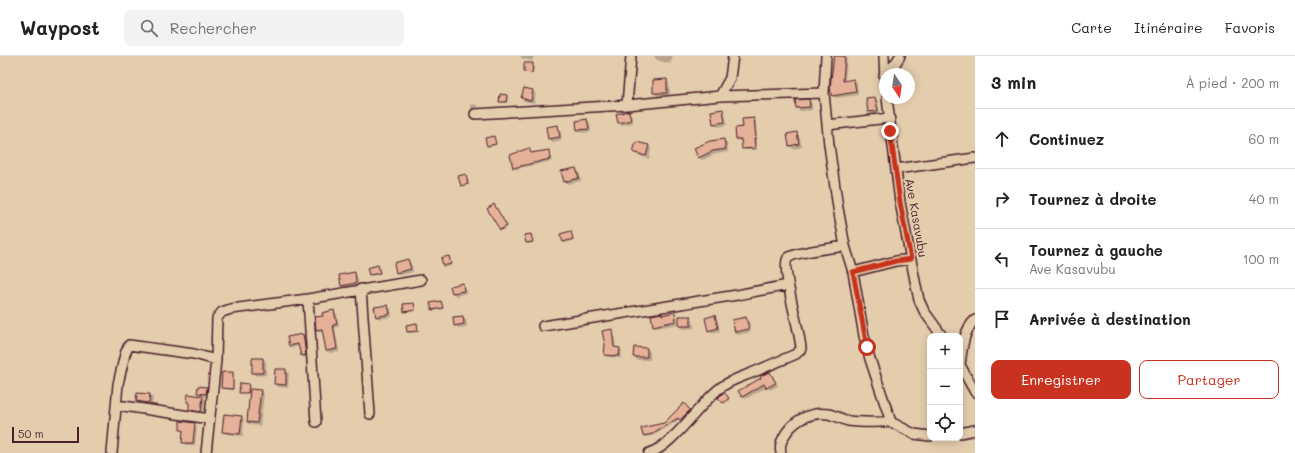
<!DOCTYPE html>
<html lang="fr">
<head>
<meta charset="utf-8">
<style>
	:root { --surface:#fff; --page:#f2f2f2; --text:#202124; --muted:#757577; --line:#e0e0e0; --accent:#c8321e }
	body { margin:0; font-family:Mali,sans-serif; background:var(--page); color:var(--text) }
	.controls { position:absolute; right:12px; bottom:12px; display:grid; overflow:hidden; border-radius:8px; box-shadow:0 2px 10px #0003 }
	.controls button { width:36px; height:36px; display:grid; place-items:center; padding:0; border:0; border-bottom:1px solid var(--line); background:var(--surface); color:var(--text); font:20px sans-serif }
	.compass { position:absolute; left:879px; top:12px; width:36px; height:36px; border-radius:50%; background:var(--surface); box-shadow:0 2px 10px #0003; rotate:167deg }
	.scale { position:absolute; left:12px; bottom:10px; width:67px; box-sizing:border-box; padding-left:4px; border:2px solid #4a1f2b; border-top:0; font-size:11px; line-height:14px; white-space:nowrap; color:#4a1f2b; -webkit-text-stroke:3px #e4cdad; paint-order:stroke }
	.stop { position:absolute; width:12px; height:12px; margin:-9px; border:3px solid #c8321e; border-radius:50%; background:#fff }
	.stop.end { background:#c8321e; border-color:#fff; box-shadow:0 1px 4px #0008 }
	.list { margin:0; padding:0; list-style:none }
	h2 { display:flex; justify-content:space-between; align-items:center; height:52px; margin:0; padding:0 16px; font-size:17px }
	h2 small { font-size:13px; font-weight:400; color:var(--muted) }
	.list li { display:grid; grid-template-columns:26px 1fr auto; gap:12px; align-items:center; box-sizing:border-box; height:60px; padding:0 16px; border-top:1px solid var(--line) }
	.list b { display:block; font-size:15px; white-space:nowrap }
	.list p { margin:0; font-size:13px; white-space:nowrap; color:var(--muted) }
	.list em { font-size:13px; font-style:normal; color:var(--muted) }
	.actions { display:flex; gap:8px; padding:12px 16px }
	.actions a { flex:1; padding:9px 0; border:1px solid var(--accent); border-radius:8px; text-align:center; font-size:14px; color:var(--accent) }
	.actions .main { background:var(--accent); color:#fff }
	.icon { flex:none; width:22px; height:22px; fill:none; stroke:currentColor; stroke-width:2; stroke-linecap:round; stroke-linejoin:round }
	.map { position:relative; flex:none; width:975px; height:397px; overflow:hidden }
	header { display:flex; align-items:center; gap:24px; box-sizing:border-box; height:56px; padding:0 20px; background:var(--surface); border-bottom:1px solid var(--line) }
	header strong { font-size:19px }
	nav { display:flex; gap:22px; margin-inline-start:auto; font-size:14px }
	.search { width:280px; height:36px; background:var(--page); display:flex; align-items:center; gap:10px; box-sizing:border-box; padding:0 14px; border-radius:8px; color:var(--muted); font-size:15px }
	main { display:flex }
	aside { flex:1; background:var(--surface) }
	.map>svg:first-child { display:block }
</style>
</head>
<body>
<header>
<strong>Waypost</strong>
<div class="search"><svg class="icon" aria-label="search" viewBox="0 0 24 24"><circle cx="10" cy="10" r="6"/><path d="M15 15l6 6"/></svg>Rechercher</div>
<nav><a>Carte</a><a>Itinéraire</a><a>Favoris</a></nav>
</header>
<main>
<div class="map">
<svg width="975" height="397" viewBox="0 0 975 397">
	<rect width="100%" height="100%" fill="#e4cdad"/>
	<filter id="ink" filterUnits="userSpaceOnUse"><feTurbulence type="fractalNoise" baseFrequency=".025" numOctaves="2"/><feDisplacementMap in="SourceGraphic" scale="8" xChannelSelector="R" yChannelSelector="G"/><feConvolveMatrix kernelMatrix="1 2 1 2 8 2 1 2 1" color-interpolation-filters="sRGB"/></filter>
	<g filter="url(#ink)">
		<path fill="#0003" d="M520,0H534L532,5L523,3Z
			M654,0H673L670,8L657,4Z
			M834,0H847L845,26L854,24L857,27L858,39L836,42L833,39Z
			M532,8L534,10L533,17H526L525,16Z
			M666,24L669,27L670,39L657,40L654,37Z
			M533,35L536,38L534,47L525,45L522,42Z
			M507,40L508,41L507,47L502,46L500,45Z
			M875,42L878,45L880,58L872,59L869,56Z
			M809,44L812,47V54L800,55L797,52Z
			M471,48L477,49L478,53L472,54L471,53Z
			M722,54L725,57L727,69L717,71L714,68L712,55Z
			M629,57L631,59L633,67L621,69L618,66Z
			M753,63L756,65L757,84H756L757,94H745L743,92L742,85H739L737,83L744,72Z
			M587,64L590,67L591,76L581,77L578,74L577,65Z
			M557,70L560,73L562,84L552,86L549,83Z
			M796,77L799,80L802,91L793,93L790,90L788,79Z
			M494,81L496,89L489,91L486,82Z
			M724,84L727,87L728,96L716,98L702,104L699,101Z
			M649,90L651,93L649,103L637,99L634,96Z
			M529,93L532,98L548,95L550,97L552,105L516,113L514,111Z
			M576,113L579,116L581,125L568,128L565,125Z
			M466,119L469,129L463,130L462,129Z
			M495,151L508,171L502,174L488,153Z
			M571,177L574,184L565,187L564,186Z
			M531,179L533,187L528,188L526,180Z
			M448,201L451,210L445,211L442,202Z
			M408,204L411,207L413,216L400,219L397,216Z
			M378,212L380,218L371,220L368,213Z
			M354,217L357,220L359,230L344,232L341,229Z
			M462,228L465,231L466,237L456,240L453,237Z
			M441,246L443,253L434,255L432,254Z
			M414,248L416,255L407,256L405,255Z
			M388,250L391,253L392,261L380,263L377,260Z
			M334,255L337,258L339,271H335L339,296L330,297L327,294L324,276H320L317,274L324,261Z
			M661,258L663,260L674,258L677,260L678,268L656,272L654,269Z
			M714,260L717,263L720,275L712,277L709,274Z
			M463,261L466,264L467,271L458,272L455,269Z
			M690,261L693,264L694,272L683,273L680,270Z
			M746,262L749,265L751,276L738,279L735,276Z
			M416,268L418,276L409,277L408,276Z
			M611,275L614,277L616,293H620L622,295L621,302L607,301L605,298Z
			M303,279L305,281L307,301L304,302L302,300L299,290L292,292L290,290Z
			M647,293L650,296V304H637L634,301Z
			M263,303L266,306V319L256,320L253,317Z
			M276,314H286L289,317L288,332L278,331L275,328Z
			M232,317L234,318L233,334L224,333L222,332Z
			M770,317L773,320L778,330L770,334L767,331L745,343L742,340Z
			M248,329L249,334L261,335L264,338L260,370L251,369L248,366L251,338L240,336Z
			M207,332L210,335L209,341L201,340L205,343L203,357L192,356L190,353V349L188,346L202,341L198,337Z
			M724,338L730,343L725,348L719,342Z
			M150,339L153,342L152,349L140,348L137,345Z
			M684,349L691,356L682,365L681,363L654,379L646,381L644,379L664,368Z
			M241,361L244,364L243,380L226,378L223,375Z
			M194,368L197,371L195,389H186L183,386L184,376L181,374Z"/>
		<path fill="#e5b198" stroke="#4a1f2b" d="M834,0H845L843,25L854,23L856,36L832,40L830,32Z
			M524,7H533L532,17L524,16Z
			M667,23V37H653V24Z
			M524,32L533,34L531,45L521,42Z
			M500,38L507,39L506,46H499Z
			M875,41L878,55L868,56L866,42Z
			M809,43L810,51L796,52L795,44Z
			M723,53L725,66L713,68L711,55Z
			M629,55L631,64L618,67L616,58Z
			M754,62L756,82H754L755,92L742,93L741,83H736L735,72L743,71L742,63Z
			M587,63L589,73L577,74L576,65Z
			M558,69L560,81L548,83L546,71Z
			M797,76L799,88L789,90L787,78Z
			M494,80L496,88L487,90L485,82Z
			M724,83L726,93L713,95L698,102L694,92L710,85Z
			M636,86L649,89L646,100L633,96Z
			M529,92L531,97L549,94L550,103L513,112L510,99Z
			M576,112L579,122L564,126L561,115Z
			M466,118L468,128L461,130L458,120Z
			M494,148L507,170L500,174L487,153Z
			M571,175L573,183L563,186L560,178Z
			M531,178L533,186L526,187L524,179Z
			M449,200L451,208L443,210L441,202Z
			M408,203L411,213L396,217L394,207Z
			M378,209L380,217L369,219L367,212Z
			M355,216L356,227L341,230L339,219Z
			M463,227L464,235L452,237L450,230Z
			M441,245L443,252L432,254L430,247Z
			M414,247L415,254L404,256L403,248Z
			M388,249L390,258L376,261L374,251Z
			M334,254L337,268L333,269L337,293L326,295L322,273L316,274L315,261L323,260L322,257Z
			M675,256L676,265L653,270L651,259L662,257V259Z
			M715,259L718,272L708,275L705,262Z
			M463,260L464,268L454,270L453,261Z
			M679,260H691V270H679Z
			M746,261L749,273L735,276L732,264Z
			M417,267L418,275L407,276L406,269Z
			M612,273L614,291L620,292L619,300L604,299L605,289L602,275Z
			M303,278L306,299L301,300L298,288L289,290L287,281Z
			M634,291L647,292V301H633Z
			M252,302H263V317H252Z
			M275,313H286V329L274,328Z
			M222,316H233V333L221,332Z
			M770,316L776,327L766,332L764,328L742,341L738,335L761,322L760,320Z
			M240,327L249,328L248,337H239Z
			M198,330L207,331L206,338L197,337Z
			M250,333L261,334L257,367L247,366Z
			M724,336L729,342L723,347L718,342Z
			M137,337L150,338L149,347L136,345Z
			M188,338L203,340L201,356L189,354V347L187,346Z
			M684,347L690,354L680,364L678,362L653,377V378L643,380L641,372L664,367Z
			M224,358L242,360L240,378L222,376Z
			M180,365L195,367L193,387H182L183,374H180Z"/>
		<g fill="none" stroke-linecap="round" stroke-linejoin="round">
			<g stroke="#4a1f2b" stroke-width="12">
				<path id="street" d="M826,0L824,37L829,89L838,152L845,190L853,216L864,280L870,303L891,366L914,378L930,380
					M884,0L885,28
					M884,19L895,8L900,0
					M720,40L730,22L733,0
					M887,42L900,146L916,230L919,244L924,255L942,280
					M627,49L631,0
					M475,58L627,49L720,40L824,37
					M827,69L889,62
					M896,113L975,102
					M853,216L896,205L911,203
					M361,233L370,358
					M308,243L316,366
					M543,270L737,239L788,229
					M960,309C962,294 963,275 975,264
					M960,309L975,336
					M117,349L210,363
					M960,377L975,374
					M112,397L118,328L125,298L129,289L194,298L216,304
					M206,397L216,304L217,262L222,256L231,253L308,243L421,224
					M649,397C672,391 700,347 720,332C730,324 742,321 754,316C768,310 782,304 796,298L801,293C801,278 780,210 788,202C794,196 835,192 845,190
					M781,397C779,389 782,384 786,377C795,364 811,355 828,358C835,359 841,363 848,365C863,367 877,366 891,366"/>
			</g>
			<use href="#street" stroke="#e4cdad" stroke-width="9"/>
		</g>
	</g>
	<g fill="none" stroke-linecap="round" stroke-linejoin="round" filter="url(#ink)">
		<path stroke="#c8321e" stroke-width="5" d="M867,291L853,216L896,205L911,203L900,146L890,75"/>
	</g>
	<g text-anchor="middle" stroke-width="4" stroke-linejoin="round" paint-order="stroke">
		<g font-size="12" fill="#4a1f2b" stroke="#e4cdad">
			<text transform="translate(916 162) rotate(80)" y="4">Ave Kasavubu</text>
		</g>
	</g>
</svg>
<div class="controls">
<button>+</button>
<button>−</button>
<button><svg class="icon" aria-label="locate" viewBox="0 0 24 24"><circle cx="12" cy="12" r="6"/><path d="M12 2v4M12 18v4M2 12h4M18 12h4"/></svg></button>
</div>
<svg class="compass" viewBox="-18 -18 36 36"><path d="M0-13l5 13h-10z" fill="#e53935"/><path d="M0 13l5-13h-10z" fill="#757577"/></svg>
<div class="scale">50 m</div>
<div class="stop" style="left:867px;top:291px"></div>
<div class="stop end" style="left:890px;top:75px"></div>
</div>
<aside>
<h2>3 min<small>À pied · 200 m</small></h2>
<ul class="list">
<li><svg class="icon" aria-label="ahead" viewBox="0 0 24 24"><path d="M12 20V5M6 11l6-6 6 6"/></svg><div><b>Continuez</b></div><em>60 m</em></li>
<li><svg class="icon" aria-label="right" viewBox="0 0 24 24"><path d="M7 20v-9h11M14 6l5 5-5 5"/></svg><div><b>Tournez à droite</b></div><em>40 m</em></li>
<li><svg class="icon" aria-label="left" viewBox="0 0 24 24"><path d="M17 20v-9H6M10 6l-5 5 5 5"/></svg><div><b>Tournez à gauche</b><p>Ave Kasavubu</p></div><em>100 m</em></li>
<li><svg class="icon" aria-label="arrive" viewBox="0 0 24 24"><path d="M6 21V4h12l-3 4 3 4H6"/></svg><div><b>Arrivée à destination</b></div></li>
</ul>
<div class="actions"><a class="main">Enregistrer</a><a>Partager</a></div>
</aside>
</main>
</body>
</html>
